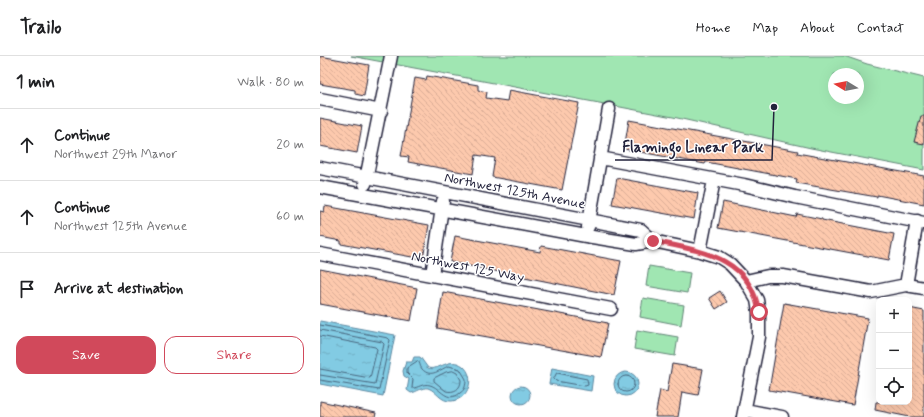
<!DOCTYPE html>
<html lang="en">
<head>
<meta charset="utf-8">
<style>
	:root { --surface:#fff; --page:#f2f2f2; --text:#202124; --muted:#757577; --line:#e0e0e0; --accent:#d1495b }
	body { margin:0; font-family:Mynerve,sans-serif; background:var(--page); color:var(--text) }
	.controls { position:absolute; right:12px; bottom:12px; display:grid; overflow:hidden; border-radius:8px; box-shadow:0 4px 16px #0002 }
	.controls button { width:36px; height:36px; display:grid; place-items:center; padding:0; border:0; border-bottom:1px solid var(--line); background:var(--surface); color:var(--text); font:20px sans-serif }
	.compass { position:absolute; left:508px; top:12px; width:36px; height:36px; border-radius:50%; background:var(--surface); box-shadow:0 4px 16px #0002; rotate:280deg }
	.stop { position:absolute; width:12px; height:12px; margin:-9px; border:3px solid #d1495b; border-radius:50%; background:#fff }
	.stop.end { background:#d1495b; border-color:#fff; box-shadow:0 1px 4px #0008 }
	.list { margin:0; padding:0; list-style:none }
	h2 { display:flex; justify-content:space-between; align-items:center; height:52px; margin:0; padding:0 16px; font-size:17px }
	h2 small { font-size:13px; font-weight:400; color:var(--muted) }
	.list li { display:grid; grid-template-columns:26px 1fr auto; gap:12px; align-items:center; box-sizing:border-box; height:72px; padding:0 16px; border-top:1px solid var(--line) }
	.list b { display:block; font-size:15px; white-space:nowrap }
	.list p { margin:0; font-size:13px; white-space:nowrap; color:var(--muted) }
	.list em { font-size:13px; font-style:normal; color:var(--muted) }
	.actions { display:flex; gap:8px; padding:12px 16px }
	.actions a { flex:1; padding:9px 0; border:1px solid var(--accent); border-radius:12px; text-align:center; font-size:14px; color:var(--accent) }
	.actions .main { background:var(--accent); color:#fff }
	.icon { flex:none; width:22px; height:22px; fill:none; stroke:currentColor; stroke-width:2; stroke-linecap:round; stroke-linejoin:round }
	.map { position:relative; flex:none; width:604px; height:361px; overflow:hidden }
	header { display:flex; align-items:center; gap:24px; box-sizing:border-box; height:56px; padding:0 20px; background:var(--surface); border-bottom:1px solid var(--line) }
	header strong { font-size:19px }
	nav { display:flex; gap:22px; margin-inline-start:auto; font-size:14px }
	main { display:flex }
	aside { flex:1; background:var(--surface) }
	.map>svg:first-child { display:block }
</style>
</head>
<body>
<header>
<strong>Trailo</strong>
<nav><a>Home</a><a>Map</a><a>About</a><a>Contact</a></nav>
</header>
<main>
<aside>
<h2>1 min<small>Walk · 80 m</small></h2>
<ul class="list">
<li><svg class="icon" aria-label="ahead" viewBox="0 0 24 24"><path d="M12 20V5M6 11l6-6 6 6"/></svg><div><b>Continue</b><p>Northwest 29th Manor</p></div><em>20 m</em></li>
<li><svg class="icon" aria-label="ahead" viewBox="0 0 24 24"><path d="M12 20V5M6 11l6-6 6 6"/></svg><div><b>Continue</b><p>Northwest 125th Avenue</p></div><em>60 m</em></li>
<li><svg class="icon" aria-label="arrive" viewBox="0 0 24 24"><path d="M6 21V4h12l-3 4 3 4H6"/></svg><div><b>Arrive at destination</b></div></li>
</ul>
<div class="actions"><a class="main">Save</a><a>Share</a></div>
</aside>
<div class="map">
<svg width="604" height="361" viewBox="0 0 604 361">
	<defs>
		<pattern id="water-ripples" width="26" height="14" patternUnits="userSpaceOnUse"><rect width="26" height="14" fill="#82cbe3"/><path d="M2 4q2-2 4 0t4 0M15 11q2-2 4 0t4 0" fill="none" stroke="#70aec4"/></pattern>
		<pattern id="building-back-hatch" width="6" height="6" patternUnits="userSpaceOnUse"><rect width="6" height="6" fill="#fdc9ad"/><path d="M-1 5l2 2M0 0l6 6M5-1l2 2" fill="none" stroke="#d9ac96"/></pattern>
	</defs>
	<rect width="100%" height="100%" fill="#fff"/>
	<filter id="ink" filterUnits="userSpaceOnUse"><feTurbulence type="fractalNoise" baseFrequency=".025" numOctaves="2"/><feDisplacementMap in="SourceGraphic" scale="8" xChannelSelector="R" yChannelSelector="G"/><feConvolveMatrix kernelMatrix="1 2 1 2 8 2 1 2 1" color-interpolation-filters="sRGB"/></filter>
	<g filter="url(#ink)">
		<path fill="#a0e6b2" stroke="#618476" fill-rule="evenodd" d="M31,0H524L547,8L604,22V114L491,92L353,61ZM514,18H538V42H514Z
			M329,210L370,217L367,237L326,230Z
			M323,242L364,249L361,269L320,261Z
			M317,274L358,281L355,300L314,293Z"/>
		<path fill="url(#water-ripples)" stroke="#5c87a0" d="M0,265L75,279L63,340L0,328Z
			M94,301H100L108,312C120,315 129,300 143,310C156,321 149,343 132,345C120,346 117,335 108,332C102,331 97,336 91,337L87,334L89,323L84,320L83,315L86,306H92Z
			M232,312L273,320L271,335L229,328Z
			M294 328a12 12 0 1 1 24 0a12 12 0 1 1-24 0Z
			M192 339a9 9 0 1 1 18 0a9 9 0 1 1-18 0Z"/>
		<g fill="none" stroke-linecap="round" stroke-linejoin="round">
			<path stroke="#48667e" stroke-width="1" d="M0,269L68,282L70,284L59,334L0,324
				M0,274L62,286L64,288L55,328L0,319
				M0,280L55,291L57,293L50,322L0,313
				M98,305C101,308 99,309 102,313C111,323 120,313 129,310L140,313L146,323C146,329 145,334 140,337C127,348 121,332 110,329C102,327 99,332 92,332L93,323L87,317V312Z
				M133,315L137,317L141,324C141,333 134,337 126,335L114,325V322L126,316Z
				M237,317L267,323L268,329L265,330L236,325L234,323Z
				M298 328a8 8 0 1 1 16 0a8 8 0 1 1-16 0Z"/>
		</g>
		<path fill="url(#building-back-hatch)" stroke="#22223b" d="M0,0L49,9L44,40L35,38V34L0,28Z
			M107,20L158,29V34L167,36L166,42L187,45L189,34L259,47L242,134L172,121L175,102L156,99L153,118L88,106L89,101L81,100L95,22L106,24Z
			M601,60H604V88L594,86Z
			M0,62L42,70L37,97L0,90Z
			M309,64L478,95L477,97L604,120V148L557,139V141L476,127L477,123L386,106L385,108L304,93Z
			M297,122L378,137L374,163L292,148Z
			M403,146L476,161L477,158L502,163V164L574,178L569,204L398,172Z
			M5,150L109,169L103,203L21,188V185L0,181V155L4,156Z
			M135,180L220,196L221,190L301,205L294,239L130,206Z
			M0,213L97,232L91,265L0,248Z
			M400,235L407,246L396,253L389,242Z
			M123,236L288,267L281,301L117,272Z
			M464,247L548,262L533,349L449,334Z
			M589,252L604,255V361H590L555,354L556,346H589Z
			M352,308L383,313L378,339L362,336L358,361H335L340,334L347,336Z
			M0,345L56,357L55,361H0Z"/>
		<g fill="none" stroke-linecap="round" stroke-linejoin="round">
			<g stroke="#22223b" stroke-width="15">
				<path id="street" d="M0,43L61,55
					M280,102L424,129L475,141L604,167
					M0,112L321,174L333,185
					M45,128L71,0
					M0,131L266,180L316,188L333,185L380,195L399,201L410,208L426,225L437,244L439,256V281L423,361
					M268,171L289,53
					M380,195L394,124
					M0,198L291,253
					M112,219L123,145
					M426,225L448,220H463L551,236L586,229L597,165
					M586,229L604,232
					M425,354L462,361"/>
			</g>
			<use href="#street" stroke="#fff" stroke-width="12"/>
		</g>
	</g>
	<g fill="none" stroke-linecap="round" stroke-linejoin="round" filter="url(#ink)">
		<path stroke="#d1495b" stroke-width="5" d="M333,185C380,195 430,200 439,256"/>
	</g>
	<g text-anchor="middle" stroke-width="3" stroke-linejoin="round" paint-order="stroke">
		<g font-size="14" fill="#22223b" stroke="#fff">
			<text transform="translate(195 134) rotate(11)" y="5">Northwest 125th Avenue</text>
			<text transform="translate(148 210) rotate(11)" y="5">Northwest 125 Way</text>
		</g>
	</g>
	<path fill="none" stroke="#22223b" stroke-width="1.5" d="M454 51L452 104H295"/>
	<circle fill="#22223b" stroke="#fff" stroke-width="1.5" cx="454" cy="51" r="4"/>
	<g font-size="15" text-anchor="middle" font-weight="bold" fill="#22223b" stroke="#fff" stroke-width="3" stroke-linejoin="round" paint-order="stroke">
		<text x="373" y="96">Flamingo Linear Park</text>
	</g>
</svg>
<div class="controls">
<button>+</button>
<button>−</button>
<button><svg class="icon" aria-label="locate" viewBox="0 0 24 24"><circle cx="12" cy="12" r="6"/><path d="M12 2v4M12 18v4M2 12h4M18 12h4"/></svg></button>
</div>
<svg class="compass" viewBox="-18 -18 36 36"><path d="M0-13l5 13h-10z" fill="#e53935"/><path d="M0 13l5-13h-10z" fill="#757577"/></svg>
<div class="stop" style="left:439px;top:256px"></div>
<div class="stop end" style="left:333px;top:185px"></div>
</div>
</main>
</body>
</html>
